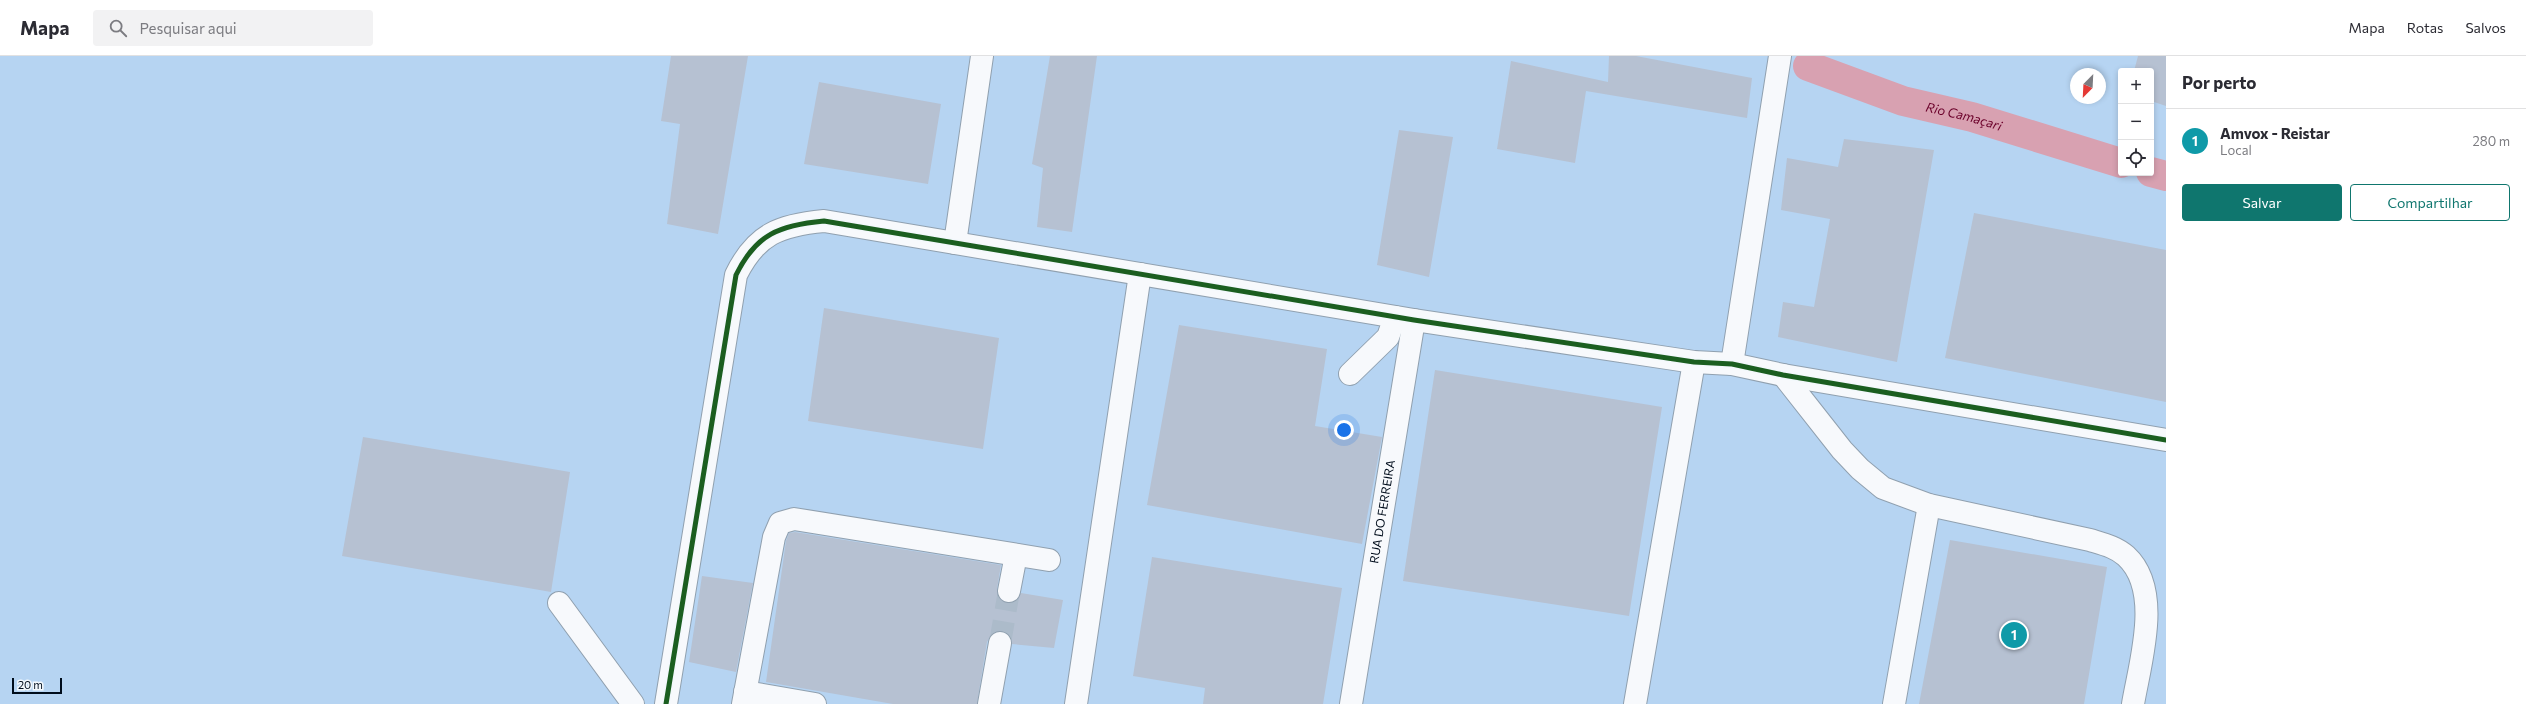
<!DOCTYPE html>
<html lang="pt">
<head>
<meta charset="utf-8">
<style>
	:root { --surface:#fff; --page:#f2f2f3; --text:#2b2b33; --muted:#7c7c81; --line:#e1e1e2; --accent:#0f766e }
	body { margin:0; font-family:Commissioner,sans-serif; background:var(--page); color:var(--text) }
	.controls { position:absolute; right:12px; top:12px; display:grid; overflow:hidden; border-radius:4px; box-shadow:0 2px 6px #0003 }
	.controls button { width:36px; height:36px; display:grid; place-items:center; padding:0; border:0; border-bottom:1px solid var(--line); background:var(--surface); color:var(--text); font:20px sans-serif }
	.compass { position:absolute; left:2070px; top:12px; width:36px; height:36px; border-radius:50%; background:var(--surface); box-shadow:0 2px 6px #0003; rotate:204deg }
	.scale { position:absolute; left:12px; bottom:10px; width:50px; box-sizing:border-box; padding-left:4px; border:2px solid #000d1c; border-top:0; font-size:11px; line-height:14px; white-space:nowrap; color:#000d1c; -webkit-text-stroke:3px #f3f8fc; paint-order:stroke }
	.you { position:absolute; left:1344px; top:374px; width:14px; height:14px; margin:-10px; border:3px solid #fff; border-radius:50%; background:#1a73e8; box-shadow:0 0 0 6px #1a73e833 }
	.badge { display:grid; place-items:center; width:26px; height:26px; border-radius:50%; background:var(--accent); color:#fff; font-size:13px; font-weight:700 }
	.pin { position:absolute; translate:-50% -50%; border:2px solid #fff; box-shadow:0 1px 4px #0006 }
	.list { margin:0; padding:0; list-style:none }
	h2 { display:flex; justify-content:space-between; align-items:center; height:52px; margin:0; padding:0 16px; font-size:17px }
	h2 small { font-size:13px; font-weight:400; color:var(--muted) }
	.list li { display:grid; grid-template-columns:26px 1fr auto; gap:12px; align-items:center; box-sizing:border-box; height:64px; padding:0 16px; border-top:1px solid var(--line) }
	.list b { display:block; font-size:15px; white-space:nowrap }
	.list p { margin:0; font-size:13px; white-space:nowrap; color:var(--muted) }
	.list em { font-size:13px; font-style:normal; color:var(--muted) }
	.actions { display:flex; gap:8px; padding:12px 16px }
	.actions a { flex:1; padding:9px 0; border:1px solid var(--accent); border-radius:4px; text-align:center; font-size:14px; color:var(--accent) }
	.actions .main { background:var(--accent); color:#fff }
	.icon { flex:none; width:22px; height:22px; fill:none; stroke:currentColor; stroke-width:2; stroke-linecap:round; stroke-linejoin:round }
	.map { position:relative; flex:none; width:2166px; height:648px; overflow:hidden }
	header { display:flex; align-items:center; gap:24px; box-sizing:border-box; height:56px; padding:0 20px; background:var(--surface); border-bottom:1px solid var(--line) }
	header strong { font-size:19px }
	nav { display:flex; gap:22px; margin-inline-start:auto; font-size:14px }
	.search { width:280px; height:36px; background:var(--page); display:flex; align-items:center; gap:10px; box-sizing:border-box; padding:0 14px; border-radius:4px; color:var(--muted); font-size:15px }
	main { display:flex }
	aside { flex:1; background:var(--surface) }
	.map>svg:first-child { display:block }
</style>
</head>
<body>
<header>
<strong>Mapa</strong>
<div class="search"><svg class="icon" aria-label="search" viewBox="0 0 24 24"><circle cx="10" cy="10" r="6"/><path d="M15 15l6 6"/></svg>Pesquisar aqui</div>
<nav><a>Mapa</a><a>Rotas</a><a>Salvos</a></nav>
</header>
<main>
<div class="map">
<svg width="2166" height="648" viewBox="0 0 2166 648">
	<rect width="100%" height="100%" fill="#cadae9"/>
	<path fill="#b6d4f2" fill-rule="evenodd" d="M0,0H2166V648H0ZM2121,15H2151V117H2121ZM2076,18H2100V42H2076Z"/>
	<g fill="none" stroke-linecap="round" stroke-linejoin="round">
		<g stroke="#d8a1b1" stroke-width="30">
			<path id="s1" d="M1808,10L1903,45L1972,61L2121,107"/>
			<path d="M2151,116L2166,120"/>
		</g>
	</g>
	<path fill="#b6c1d2" d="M671,0H748L718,178L667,168L680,68L661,65Z
		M1050,0H1097L1072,176L1037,171L1043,112L1032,108Z
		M1609,0H1636L1752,22L1747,62L1586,35L1575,107L1497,93L1511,5L1608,26Z
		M2138,0H2166V50L2151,45V15H2134Z
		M819,26L941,48L928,128L804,108Z
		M1399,74L1453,81L1429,221L1377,209Z
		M1844,83L1934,94L1897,306L1778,281L1783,246L1814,251L1830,163L1781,154L1787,102L1838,111Z
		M1974,157L2166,194V346L1945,302Z
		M824,252L999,282L983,393L808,365Z
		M1179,269L1327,293L1315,370L1382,381L1362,488L1147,449Z
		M1435,314L1662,351L1629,560L1403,525Z
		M363,381L570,416L551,536L342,500Z
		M795,476L1001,509L997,533L1001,545L1013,547L1021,537L1063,544L1054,592L1012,588L1008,578L1003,575L991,579L987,586L977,648H893L766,626L786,485L789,477Z
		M1950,484L2107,511L2084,648H1919Z
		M1152,501L1342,532L1323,648H1203L1205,632L1133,620Z
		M702,520L753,527L736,616L689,606Z"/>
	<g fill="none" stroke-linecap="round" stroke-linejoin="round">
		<path stroke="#acbbca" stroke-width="22" stroke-dasharray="22 11" stroke-linecap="butt" d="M1000,587L1009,535"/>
		<g stroke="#90a0af" stroke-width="24">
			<g id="minor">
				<path d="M955,187L982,0"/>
				<path d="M1732,308L1780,0"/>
				<path d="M1350,318L1388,281L1395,261"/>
				<path d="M1783,319L1842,394L1860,413L1883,432L1929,449L2090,484C2103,488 2116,491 2126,500C2163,534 2140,606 2133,648"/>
				<path d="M1009,535L1016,499"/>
				<path d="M559,547L633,648"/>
				<path d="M745,636L815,648"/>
				<path d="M666,648L736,219C756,178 780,169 824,165L1414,264L1694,306L1732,308L1783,319L2166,384"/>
				<path d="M743,648L774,481L780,467L794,463L1049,504"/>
				<path d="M989,648L1000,587"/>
				<path d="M1076,648L1140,218"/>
				<path id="s2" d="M1351,648L1414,264"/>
				<path d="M1635,648L1694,306"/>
				<path d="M1894,648L1929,449"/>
			</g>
		</g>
		<use href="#minor" stroke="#f7f9fc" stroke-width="22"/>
		<g stroke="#f3f8fc" stroke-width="8">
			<path id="cycleway" d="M666,648L736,219C756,178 780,169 824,165L1414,264L1694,306L1732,308L1783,319L2166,384"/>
		</g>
		<use href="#cycleway" stroke="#1b5e20" stroke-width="5"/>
	</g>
	<g text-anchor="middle" stroke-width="3" stroke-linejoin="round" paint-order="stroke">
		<g font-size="12" fill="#000d1c" stroke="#f3f8fc">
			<text dy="4" stroke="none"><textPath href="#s2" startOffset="195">RUA DO FERREIRA</textPath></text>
		</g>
		<g font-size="13" font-style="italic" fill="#6b002a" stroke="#f3f8fc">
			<text dy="5" stroke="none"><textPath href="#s1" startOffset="164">Rio Camaçari</textPath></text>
		</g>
	</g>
</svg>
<div class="controls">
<button>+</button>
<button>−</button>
<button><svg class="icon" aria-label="locate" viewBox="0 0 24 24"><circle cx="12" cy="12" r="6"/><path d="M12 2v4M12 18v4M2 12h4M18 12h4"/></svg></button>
</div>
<svg class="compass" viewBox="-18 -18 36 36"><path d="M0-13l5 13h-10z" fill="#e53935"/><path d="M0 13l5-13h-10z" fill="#7c7c81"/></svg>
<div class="scale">20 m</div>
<div class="you"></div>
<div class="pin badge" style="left:2014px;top:579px;background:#0f9aa8">1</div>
</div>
<aside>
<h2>Por perto<small></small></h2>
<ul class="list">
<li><span class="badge" style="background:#0f9aa8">1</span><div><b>Amvox - Reistar</b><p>Local</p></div><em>280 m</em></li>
</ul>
<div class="actions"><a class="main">Salvar</a><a>Compartilhar</a></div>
</aside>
</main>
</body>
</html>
